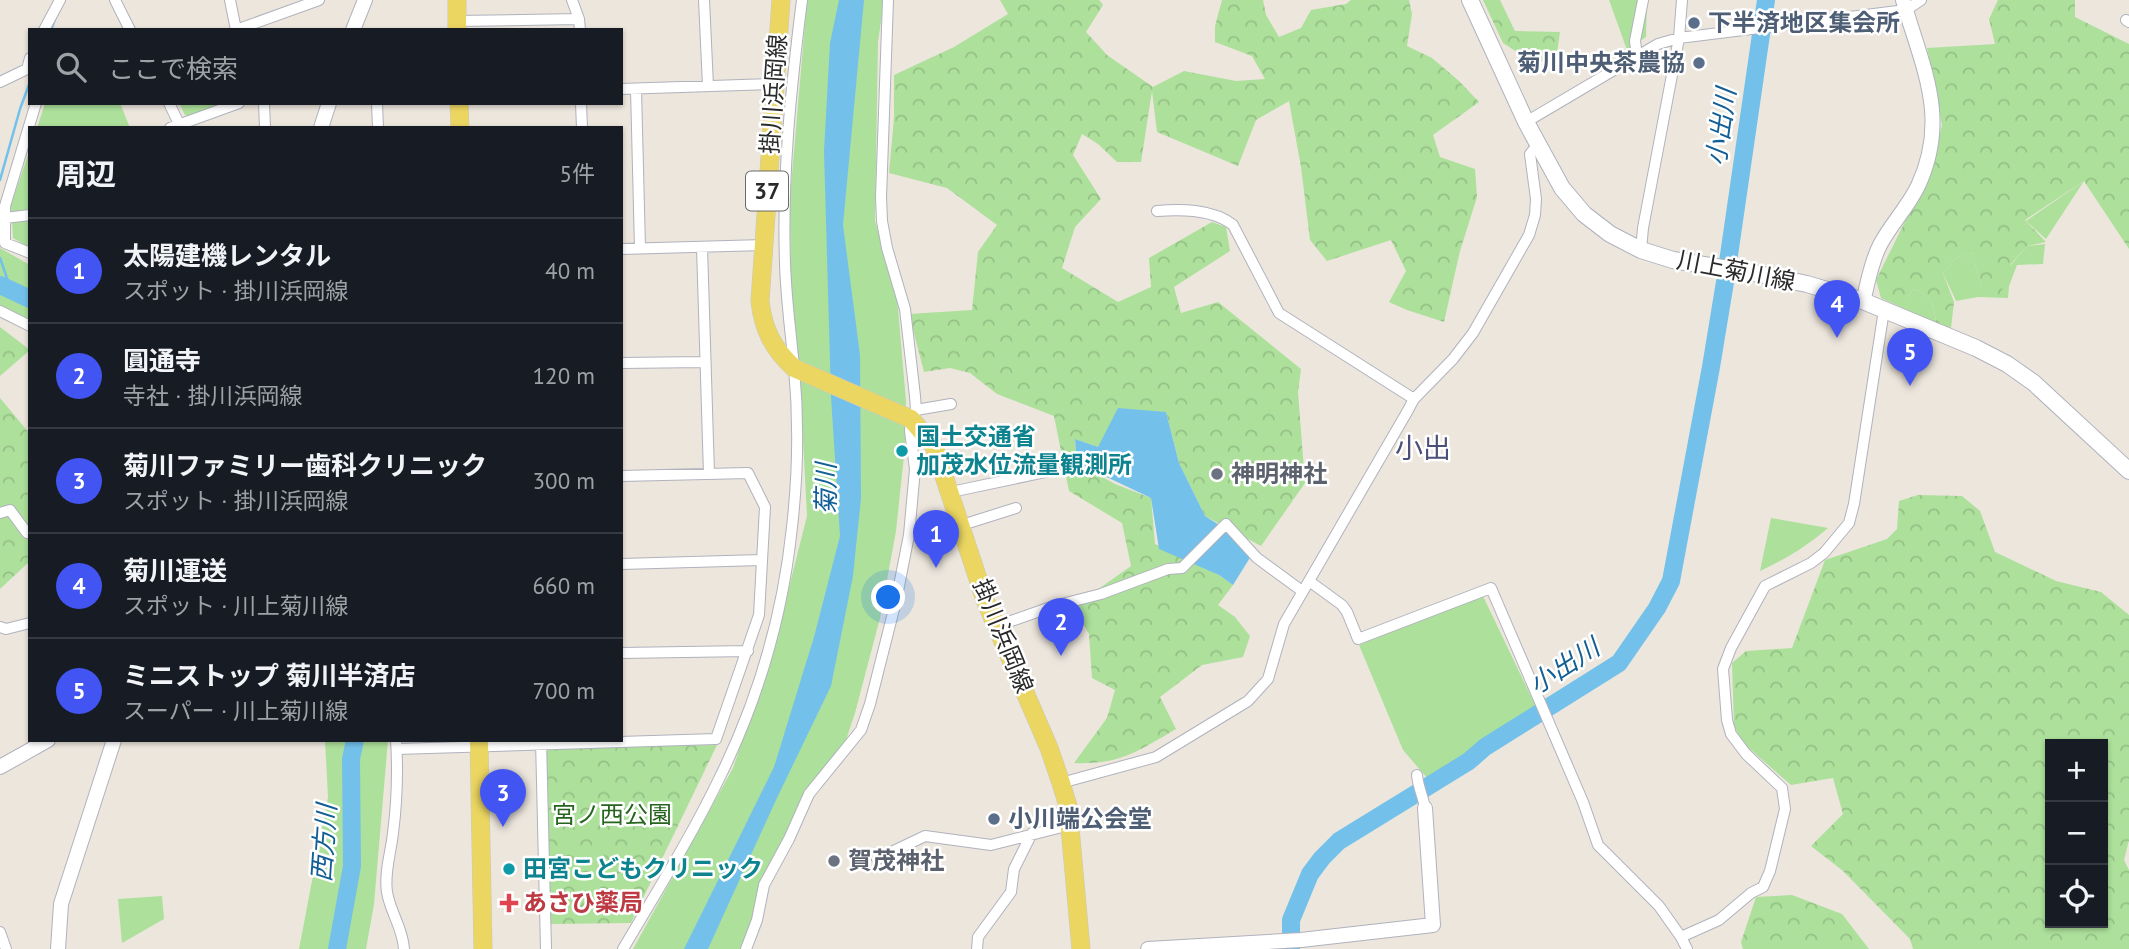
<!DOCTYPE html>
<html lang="ja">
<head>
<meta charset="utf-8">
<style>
	:root { --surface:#171b24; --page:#20242c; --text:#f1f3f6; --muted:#9ea1a6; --line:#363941; --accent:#4255f3 }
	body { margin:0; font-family:"PT Sans","Noto Sans JP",sans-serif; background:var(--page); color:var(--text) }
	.controls { position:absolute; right:21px; bottom:21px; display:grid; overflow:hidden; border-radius:0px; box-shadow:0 2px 5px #0004 }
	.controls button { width:63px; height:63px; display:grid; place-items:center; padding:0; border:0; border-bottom:2px solid var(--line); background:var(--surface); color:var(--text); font:35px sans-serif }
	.you { position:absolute; left:889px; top:598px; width:24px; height:24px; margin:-18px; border:5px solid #fff; border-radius:50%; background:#1a73e8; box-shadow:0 0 0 10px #1a73e833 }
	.badge { display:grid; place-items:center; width:46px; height:46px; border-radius:50%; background:var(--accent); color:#fff; font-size:23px; font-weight:700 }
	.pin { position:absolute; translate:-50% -58px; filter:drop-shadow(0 2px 4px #0008) }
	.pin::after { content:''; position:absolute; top:37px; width:24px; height:21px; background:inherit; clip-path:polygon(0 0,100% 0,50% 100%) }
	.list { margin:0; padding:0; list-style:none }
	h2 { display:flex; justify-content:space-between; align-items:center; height:91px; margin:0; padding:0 28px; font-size:30px }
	h2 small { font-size:23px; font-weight:400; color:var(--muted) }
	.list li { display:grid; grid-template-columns:46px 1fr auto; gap:21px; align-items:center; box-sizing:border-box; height:105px; padding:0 28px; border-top:2px solid var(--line) }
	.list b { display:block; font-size:26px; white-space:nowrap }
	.list p { margin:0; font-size:23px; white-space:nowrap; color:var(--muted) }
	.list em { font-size:23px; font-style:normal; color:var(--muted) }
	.icon { flex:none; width:38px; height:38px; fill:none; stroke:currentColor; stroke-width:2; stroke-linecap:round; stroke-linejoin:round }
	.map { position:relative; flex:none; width:2129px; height:949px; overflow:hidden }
	.search { position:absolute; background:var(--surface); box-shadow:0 2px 5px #0004; left:28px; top:28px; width:595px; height:77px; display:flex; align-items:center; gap:18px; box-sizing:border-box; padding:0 24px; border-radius:0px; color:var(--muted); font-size:26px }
	.panel { position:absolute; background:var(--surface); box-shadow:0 2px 5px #0004; left:28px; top:126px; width:595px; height:616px; border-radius:0px }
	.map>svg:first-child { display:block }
</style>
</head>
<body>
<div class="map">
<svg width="2129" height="949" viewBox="0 0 2129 949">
	<defs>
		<pattern id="forest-crowns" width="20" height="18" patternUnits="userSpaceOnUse" patternTransform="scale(1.75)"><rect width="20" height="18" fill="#ade09b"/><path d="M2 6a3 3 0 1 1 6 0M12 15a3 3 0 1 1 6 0" fill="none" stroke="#95c086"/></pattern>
	</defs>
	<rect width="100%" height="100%" fill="#ece6dd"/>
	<path fill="#ade09b" d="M807,0H884L878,42L875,221L897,297L906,401L905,446L896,531L880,618L855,713L845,743L806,791L763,880L755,914L741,949H633L733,768L775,643L807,516L800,382L791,297L790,198Z
		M1609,0H1647L1646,37L1627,50Z
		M45,103H120L130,128H37Z
		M179,103H225L188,116L185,115Z
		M30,149V248L13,238L11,205Z
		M2084,181L2046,239L2026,221Z
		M2045,244L2043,264L2017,265L2009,286L2008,298L1978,297L1956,301L1943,273L1956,258L1972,252L1982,289L2011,265L2027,246Z
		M0,248L30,265V321L0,305Z
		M1914,289C1932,296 1934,304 1936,323L1881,298H1906Z
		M1771,518L1828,528C1807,546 1786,559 1760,571Z
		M1482,594L1536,707L1428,779L1403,750L1359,645Z
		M325,740H388L374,904L366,949H299L328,797Z
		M162,896L164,919L122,943L118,899Z"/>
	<path fill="url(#forest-crowns)" fill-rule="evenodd" d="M1000,0H1099L1103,5L1086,32L1107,55L1153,87L1184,71L1236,81L1265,79L1252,56L1215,42V26L1222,0H1263L1266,15L1279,37L1301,28L1311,10L1346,4L1351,0H1409L1412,14L1407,46L1432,58L1459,81L1479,102L1433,135L1440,157L1475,169L1477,197L1460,251L1444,322L1407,310L1389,302L1406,271L1391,240L1327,261L1310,240L1301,167L1289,101L1256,120L1238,166L1157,132L1152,91L1141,162H1117L1098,144L1082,134L1073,155L1101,199L1075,227L1062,268L1118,302L1151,287L1149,258L1212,222L1226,227L1230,251L1174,287L1181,313L1218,302L1301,369L1298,392L1305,483L1261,546L1205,516L1179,463L1166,412L1098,447L1075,439L1077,463L1115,484L1151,498L1155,544L1219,575L1233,585L1218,605L1235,617L1250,636L1243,657L1202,665L1160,697L1176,729C1138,751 1120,765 1074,763L1107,718L1115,690L1092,678L1089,634L1073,607L1131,566L1122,523L1069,491L1054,416L997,394L970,373L950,368L924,372L909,314L972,310L978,252L997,225L947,188L889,173L894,118V75L954,47L1008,14Z
		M1483,0H1500L1515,31L1560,32L1557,53L1544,62L1520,54L1503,43Z
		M1998,0H2075V17L2129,44V249L2084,181L2025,220L2046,242L2027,246L2011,264L2000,296L1982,289L1972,252L1956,258L1943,273L1954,302L1951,328L1936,323C1934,304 1932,296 1914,289L1906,298H1881L1876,280L1931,169L1942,125L1927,48L1995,44L1989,19Z
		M0,327L30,350L0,376Z
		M0,398L30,434V561L0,589Z
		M1918,495L1962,496L1980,511L1995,552L2056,581L2101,592L2129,615V840L2124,860L2129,870V949H1913L1910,939L1843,871L1811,846L1843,814L1833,778L1791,785L1743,743L1734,726L1732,663L1746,651L1792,648L1825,560L1887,539L1897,529L1899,501ZM2050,744H2103V923H2050Z
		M717,745L631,923L550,924L545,753L549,748Z
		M1792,895L1842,914L1869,949H1743L1741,942L1756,897Z"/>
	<path fill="#73c1ea" d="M839,0H864L843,225L860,355L861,498L853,576L831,686L776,800L708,949H684L774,767L814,637L840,536L831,397L824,151L830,43Z
		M1118,408L1166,412L1179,463L1205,516L1256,548L1233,585L1219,575L1159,549L1151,498L1077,463L1075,439L1098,447Z"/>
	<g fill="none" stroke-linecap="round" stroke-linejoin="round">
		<path stroke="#73c1ea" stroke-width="2.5" d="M51,30L55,19
			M0,180L20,109L30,82
			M0,258L11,290"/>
		<path stroke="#73c1ea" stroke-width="18" d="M1728,262L1766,0
			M0,285L30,299
			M337,949L352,866L351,759L355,740
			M1291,949V920L1310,874L1322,858L1339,841L1469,761L1485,747L1619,663L1657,608L1671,581L1711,367L1725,282"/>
		<g stroke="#b0b2bd" stroke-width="12">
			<path id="minor" d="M115,0L130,30
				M230,0L236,30L319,0
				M572,0L579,19L580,30
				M704,0L708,86
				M2126,20L2129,22
				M457,21L579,19
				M44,30L60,0
				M1637,56L1635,41L1643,0
				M0,82L27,69L30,58
				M621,89L774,84
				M636,89L640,248
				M169,103L181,128
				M264,103L265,128
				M377,103L378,128
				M581,103L582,128
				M1526,122L1658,44L1679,38L1906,10L1921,0
				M170,128L239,103
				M1157,211C1182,209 1213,209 1233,225L1279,313L1414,399
				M5,218L30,215
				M702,247L709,474
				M621,249L764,245
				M1641,250L1643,228L1679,38L1682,0
				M30,253L5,243V206L36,103
				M0,311L30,326
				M621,363L705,362
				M916,410L951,404
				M951,492L1055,470
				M0,513L10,510L27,533L30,532
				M962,525L1016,508
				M621,564L762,560
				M1309,581L1342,605L1347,612L1358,639L1491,588L1583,802L1598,845L1659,906L1681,937
				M997,626L1054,606L1101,594L1168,569L1182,568L1226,524L1257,558L1302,591
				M0,627L6,629L30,623
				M621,653L748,651
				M396,740C398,771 397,802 393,833C391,852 384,873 387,892C390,912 403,928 404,949
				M541,740L546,949
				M397,749L716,739L759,615L765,507L748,473L621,476
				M1417,775C1418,787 1423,796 1425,808
				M1061,783L1156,757L1248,701L1268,679L1284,624L1407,412L1414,399L1453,359L1473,333L1529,235L1535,215L1536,199L1530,154L1538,144
				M877,859L925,836L991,845L1070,825
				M0,932L6,949
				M623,949C656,893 691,837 719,779C758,700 783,614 792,527C798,474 799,421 794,368C791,333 786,299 785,263C782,175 791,87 802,0
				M746,949L757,920L764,885L789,839L809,794L861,730L870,704L896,601L909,535L915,469L910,431L911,419L916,410L915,396L905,309L887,248L882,221L881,197L888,0
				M977,949L978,937L1011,892L1014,869L1032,833
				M1687,949L1681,937L1719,920L1751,893L1763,887L1770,871L1785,809L1782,788L1746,754L1731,734L1727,720L1723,669L1731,648L1765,586L1811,563L1824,553L1849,523L1854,504L1884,310"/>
		</g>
		<g stroke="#b0b2bd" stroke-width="16">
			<path id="tertiary" d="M353,30L365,0
				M321,128L329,103
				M1863,301C1868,283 1871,262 1880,245C1891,224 1908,207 1918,186C1950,117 1922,67 1903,0
				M0,767L48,740
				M58,949L61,904L114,740
				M1148,949L1301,940L1433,925L1425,808"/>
		</g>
		<g stroke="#b0b2bd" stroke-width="18">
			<path id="secondary" d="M1470,0L1526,122L1562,188L1584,214L1610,234L1641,250L1673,260L1754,273L1807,284L1863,301L1976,348L2007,364L2034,383L2129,471"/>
		</g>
		<g stroke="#c8c8c8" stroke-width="19">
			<path id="primary" d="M457,0V30
				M781,0L760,301C763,329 773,349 794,368L911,419L934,446L985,600L1049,748L1061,783L1068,806L1081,949
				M459,103L460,128
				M479,740L483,949"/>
		</g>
		<use href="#minor" stroke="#fff" stroke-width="10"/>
		<use href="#tertiary" stroke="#fff" stroke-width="14"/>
		<use href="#secondary" stroke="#fff" stroke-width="16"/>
		<use href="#primary" stroke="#ebd662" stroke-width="18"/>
	</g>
	<g fill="#5c6f8a" stroke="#fff" stroke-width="2.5">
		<circle cx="1694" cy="23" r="7"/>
		<circle cx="1699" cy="63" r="7"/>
		<circle cx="994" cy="819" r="7"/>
	</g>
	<g fill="#0f9aa8" stroke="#fff" stroke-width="2.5">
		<circle cx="902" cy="451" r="7"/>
		<circle cx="509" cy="869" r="7"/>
	</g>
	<g fill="#6b7280" stroke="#fff" stroke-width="2.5">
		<circle cx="1217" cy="474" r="7"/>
		<circle cx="834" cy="861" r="7"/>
	</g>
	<path fill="#e0444e" stroke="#fff" stroke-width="2.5" d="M505.5 892.5h7v7h7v7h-7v7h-7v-7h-7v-7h7z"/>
	<g text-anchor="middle" stroke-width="5" stroke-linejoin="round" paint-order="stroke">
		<rect fill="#fff" stroke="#6a6a6a" stroke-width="2" x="746" y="171.5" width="42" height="39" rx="5"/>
		<g font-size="23" font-weight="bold" fill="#2a2a2a">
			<text x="767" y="199">37</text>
		</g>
		<g font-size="24" font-weight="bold" fill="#4e5e75" stroke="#fff" text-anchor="start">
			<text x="1708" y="31">下半済地区集会所</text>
			<text x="1685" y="71" text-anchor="end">菊川中央茶農協</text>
			<text x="1008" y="827">小川端公会堂</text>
		</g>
		<g font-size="24" fill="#2a2a2a" stroke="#fff">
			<text transform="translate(774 94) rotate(-86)" y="8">掛川浜岡線</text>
			<text transform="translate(1736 271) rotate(11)" y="8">川上菊川線</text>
			<text transform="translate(1003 636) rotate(68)" y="8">掛川浜岡線</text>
		</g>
		<g font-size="24" font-weight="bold" fill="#0d838f" stroke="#fff" text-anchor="start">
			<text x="916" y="445">国土交通省<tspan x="916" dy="28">加茂水位流量観測所</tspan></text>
			<text x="523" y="877">田宮こどもクリニック</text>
		</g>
		<g font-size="24" font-weight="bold" fill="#5b616d" stroke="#fff" text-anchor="start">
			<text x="1231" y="482">神明神社</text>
			<text x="848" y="869">賀茂神社</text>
		</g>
		<g font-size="24" fill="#26651d" stroke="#fff">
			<text x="612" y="823">宮ノ西公園</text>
		</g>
		<g font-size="24" font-weight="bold" fill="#be3a42" stroke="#fff" text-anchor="start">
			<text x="523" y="911">あさひ薬局</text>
		</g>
		<g font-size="26" font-style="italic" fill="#125e96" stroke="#fff">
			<text transform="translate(1721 127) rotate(-82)" y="9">小出川</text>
			<text transform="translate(826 489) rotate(-90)" y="9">菊川</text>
			<text transform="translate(1564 666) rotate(-33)" y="9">小出川</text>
			<text transform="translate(324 843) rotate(-86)" y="9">西方川</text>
		</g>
		<g font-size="28" fill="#4c5079" stroke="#fff">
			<text x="1423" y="458">小出</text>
		</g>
	</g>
</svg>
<div class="controls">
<button>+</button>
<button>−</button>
<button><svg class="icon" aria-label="locate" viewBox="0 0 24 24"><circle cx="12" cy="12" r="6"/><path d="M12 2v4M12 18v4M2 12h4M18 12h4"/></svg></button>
</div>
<div class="you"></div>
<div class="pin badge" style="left:936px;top:568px">1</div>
<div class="pin badge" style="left:1061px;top:656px">2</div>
<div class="pin badge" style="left:503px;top:827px">3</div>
<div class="pin badge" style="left:1837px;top:338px">4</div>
<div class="pin badge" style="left:1910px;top:386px">5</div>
<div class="search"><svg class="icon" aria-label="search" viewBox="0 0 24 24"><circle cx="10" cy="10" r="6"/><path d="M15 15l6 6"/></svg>ここで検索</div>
<section class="panel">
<h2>周辺<small>5件</small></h2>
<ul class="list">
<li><span class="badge">1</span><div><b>太陽建機レンタル</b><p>スポット · 掛川浜岡線</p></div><em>40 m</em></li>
<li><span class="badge">2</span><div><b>圓通寺</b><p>寺社 · 掛川浜岡線</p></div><em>120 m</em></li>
<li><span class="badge">3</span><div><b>菊川ファミリー歯科クリニック</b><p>スポット · 掛川浜岡線</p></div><em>300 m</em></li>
<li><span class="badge">4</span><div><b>菊川運送</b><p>スポット · 川上菊川線</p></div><em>660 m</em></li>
<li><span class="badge">5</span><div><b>ミニストップ 菊川半済店</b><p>スーパー · 川上菊川線</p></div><em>700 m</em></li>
</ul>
</section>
</div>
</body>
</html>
